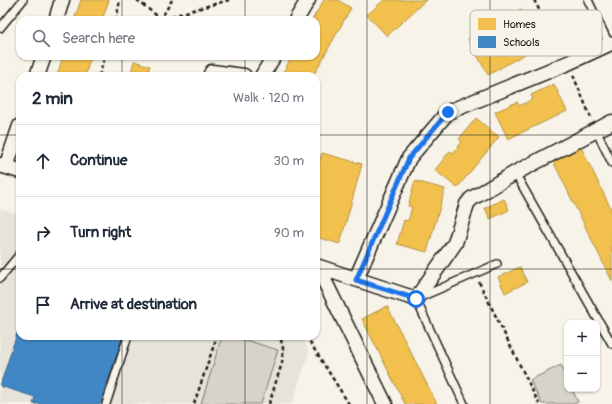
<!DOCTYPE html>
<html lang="en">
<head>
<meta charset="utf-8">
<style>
	:root { --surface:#fff; --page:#f2f2f3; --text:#1f2937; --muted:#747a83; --line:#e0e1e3 }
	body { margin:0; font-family:Pangolin,sans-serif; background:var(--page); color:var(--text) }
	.controls { position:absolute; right:12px; bottom:12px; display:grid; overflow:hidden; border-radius:8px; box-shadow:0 1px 3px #0004 }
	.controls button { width:36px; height:36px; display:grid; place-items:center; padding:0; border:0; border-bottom:1px solid var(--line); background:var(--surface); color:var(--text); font:20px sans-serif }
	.stop { position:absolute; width:12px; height:12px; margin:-9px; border:3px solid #1a73e8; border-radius:50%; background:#fff }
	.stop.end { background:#1a73e8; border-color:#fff; box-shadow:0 1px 4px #0008 }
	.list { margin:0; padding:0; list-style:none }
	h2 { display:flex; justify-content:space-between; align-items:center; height:52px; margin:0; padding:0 16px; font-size:17px }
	h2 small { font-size:13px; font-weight:400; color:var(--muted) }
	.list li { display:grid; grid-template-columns:26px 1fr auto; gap:12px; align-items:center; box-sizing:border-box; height:72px; padding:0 16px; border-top:1px solid var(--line) }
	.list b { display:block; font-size:15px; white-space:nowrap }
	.list em { font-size:13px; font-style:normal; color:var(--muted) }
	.icon { flex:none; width:22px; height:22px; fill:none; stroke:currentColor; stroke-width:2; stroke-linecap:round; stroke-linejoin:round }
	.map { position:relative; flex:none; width:612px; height:404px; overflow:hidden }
	.search { position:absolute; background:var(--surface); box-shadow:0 1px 3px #0004; left:16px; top:16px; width:304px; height:44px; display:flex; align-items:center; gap:10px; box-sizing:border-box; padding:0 14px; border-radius:12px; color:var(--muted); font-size:15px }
	.panel { position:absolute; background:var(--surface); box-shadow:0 1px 3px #0004; left:16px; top:72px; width:304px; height:268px; border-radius:12px }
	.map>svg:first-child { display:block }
</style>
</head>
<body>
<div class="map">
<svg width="612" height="404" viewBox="0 0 612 404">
	<rect width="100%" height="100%" fill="#f7f3e8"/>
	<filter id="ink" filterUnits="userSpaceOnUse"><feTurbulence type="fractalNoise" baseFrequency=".025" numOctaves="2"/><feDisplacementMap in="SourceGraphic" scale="8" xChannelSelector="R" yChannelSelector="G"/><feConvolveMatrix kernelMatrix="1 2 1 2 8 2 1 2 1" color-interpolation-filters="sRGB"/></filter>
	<g filter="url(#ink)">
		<path fill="#e6e3d9" d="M0,209L20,215V336H302L309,352L292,404H0Z"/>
		<path fill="#d7d3cb" stroke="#7a7874" d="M222,336H232L278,350L261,404H201Z
			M561,365L567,378V389H572L578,402L574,404H542L530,380Z"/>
		<path fill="#f2c14e" stroke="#b2903f" d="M81,0H109L102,20H74Z
			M324,0H338L351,8L313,76H281L292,56H316V20H312Z
			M384,0H426L387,36L367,15Z
			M521,9L541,45L488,75L468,39Z
			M63,56H91L85,76H57Z
			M134,61L150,66L147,76H130Z
			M554,84L567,111L508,139L495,112L517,102L519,106L533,99L531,95Z
			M476,118L499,137L457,188L435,170L450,151L453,153L462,142L459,139Z
			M581,147L612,211V281L553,161Z
			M322,153L362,164L340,244L316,237V174Z
			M415,181L445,189L427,252L397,244L404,220L408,221L412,207L408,206Z
			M504,199L509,210L490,219L485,208Z
			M520,267L527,282L505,293L498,277Z
			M387,306L402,335L437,404H405L362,319Z"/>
		<path fill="#3f88c5" stroke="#346892" d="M20,324V336H123L100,404H33L35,397L0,386Z"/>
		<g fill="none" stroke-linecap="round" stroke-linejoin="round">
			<g stroke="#1c1c1c" stroke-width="10">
				<path id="service" d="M588,0L610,46
					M0,28L23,0
					M596,130L612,163
					M515,173L612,344
					M0,278L20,254
					M106,404L128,336
					M464,404L416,299L497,264"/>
			</g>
			<g stroke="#1c1c1c" stroke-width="17">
				<path id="minor" d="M56,20L62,0
					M296,20L308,0
					M37,76L44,56
					M210,76L212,72L244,76
					M262,76L274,56
					M0,165L20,171
					M6,167L20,126
					M316,266L416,299L455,243L467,204L471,199L515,173L612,122
					M323,269L325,282L385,404
					M356,279L409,158L448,112L568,63L609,44"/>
			</g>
			<path stroke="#1c1c1c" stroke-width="2.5" stroke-dasharray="4 3" stroke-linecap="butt" d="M137,0L161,19L172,0
				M534,0L561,51
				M116,20L161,19L229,0
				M116,20L120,0
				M573,75L591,118
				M99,76L105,56
				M479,282L539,404
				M306,336L349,404
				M194,404L217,336
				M269,404L282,363L283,348L280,336"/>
			<use href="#service" stroke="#f7f3e8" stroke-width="7"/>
			<use href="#minor" stroke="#f7f3e8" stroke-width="14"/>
		</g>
	</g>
	<g fill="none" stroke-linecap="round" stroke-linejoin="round" filter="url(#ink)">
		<path stroke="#1a73e8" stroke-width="5" d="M416,299L356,280L409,158L448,112"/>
	</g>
	<path fill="none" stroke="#1c1c1c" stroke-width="1" stroke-opacity="0.55" d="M122,0V20M245,0V20M367,0V404M490,0V404M122,56V76M245,56V76M0,135H20M316,135H612M0,269H20M316,269H612M122,336V404M245,336V404"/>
	<rect x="470" y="10" width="132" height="46" rx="6" fill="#f7f3e8" stroke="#b5b2ab" stroke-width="1"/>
	<rect x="478" y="18" width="18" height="12" fill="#f2c14e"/>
	<rect x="478" y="36" width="18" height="12" fill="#3f88c5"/>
	<g font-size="11" fill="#1c1c1c">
		<text x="503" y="28">Homes</text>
		<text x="503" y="46">Schools</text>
	</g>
</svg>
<div class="controls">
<button>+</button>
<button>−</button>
</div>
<div class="stop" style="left:416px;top:299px"></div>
<div class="stop end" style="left:448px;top:112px"></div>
<div class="search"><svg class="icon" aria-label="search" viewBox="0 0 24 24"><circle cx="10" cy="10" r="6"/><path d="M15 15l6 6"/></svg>Search here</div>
<section class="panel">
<h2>2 min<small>Walk · 120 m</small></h2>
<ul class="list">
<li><svg class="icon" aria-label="ahead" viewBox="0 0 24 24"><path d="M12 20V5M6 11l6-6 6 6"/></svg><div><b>Continue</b></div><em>30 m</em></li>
<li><svg class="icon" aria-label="right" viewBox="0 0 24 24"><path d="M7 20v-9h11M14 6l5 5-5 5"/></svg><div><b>Turn right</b></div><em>90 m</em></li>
<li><svg class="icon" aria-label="arrive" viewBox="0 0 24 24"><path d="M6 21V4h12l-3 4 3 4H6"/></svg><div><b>Arrive at destination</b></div></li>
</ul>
</section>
</div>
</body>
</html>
